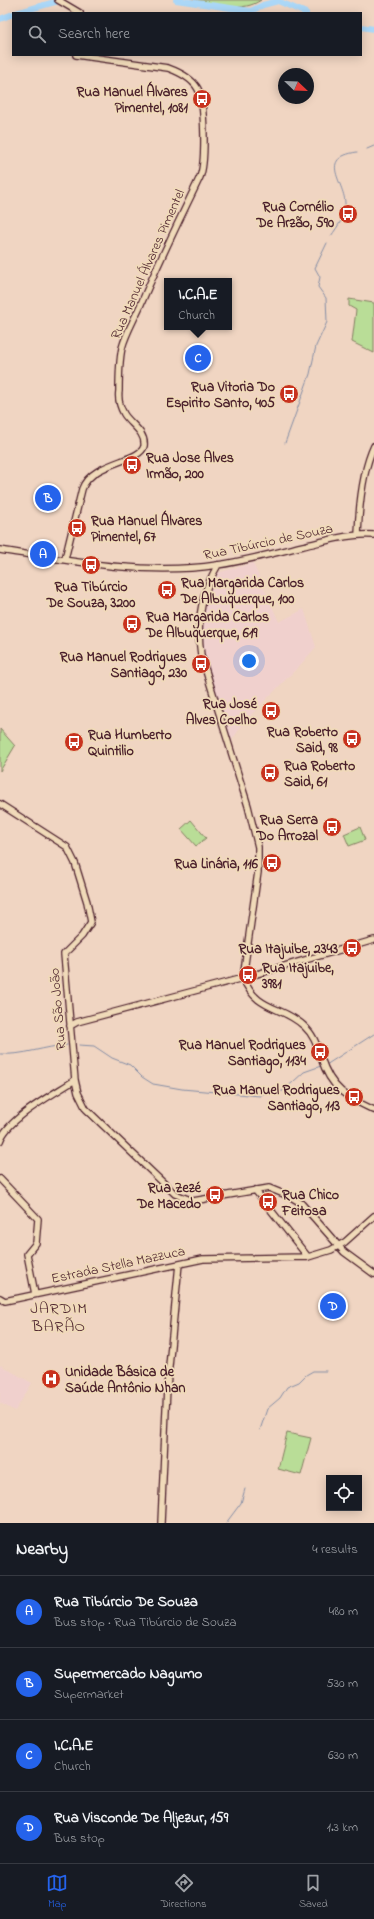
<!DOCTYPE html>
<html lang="en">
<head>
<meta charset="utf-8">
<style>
	:root { --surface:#171b24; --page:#242831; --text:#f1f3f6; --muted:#9ea1a6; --line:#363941; --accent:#2563eb }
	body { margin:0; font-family:"Indie Flower",sans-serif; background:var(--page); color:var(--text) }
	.controls { position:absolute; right:12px; bottom:12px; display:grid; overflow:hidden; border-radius:0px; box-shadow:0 2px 10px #0003 }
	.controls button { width:36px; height:36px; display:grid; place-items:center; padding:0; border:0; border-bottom:1px solid var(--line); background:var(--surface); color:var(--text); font:20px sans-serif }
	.compass { position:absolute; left:278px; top:68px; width:36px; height:36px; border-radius:50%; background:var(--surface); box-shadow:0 2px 10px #0003; rotate:113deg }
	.you { position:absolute; left:249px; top:661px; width:14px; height:14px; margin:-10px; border:3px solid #fff; border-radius:50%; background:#1a73e8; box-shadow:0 0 0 6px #1a73e833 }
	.badge { display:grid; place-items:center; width:26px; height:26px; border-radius:50%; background:var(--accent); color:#fff; font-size:13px; font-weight:700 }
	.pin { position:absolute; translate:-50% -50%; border:2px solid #fff; box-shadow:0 1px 4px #0006 }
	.popup { position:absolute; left:164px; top:278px; width:68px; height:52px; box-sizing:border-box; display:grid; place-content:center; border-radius:0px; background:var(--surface); filter:drop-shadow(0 1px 3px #0005); font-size:13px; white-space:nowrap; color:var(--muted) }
	.popup b { font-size:15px; color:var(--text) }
	.popup::after { content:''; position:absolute; left:50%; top:100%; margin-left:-8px; border:8px solid transparent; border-top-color:var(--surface) }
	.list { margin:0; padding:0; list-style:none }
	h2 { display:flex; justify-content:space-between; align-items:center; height:52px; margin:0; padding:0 16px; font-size:17px }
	h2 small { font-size:13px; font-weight:400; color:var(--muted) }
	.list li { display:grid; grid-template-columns:26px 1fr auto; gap:12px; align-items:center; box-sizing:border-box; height:72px; padding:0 16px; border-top:1px solid var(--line) }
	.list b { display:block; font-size:15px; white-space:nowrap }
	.list p { margin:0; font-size:13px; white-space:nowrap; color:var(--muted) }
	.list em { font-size:13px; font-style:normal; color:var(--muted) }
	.icon { flex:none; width:22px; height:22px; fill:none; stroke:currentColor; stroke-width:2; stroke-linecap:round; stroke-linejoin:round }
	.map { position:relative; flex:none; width:374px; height:1523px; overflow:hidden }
	.search { position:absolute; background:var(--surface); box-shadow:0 2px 10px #0003; left:12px; right:12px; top:12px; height:44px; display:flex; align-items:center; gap:10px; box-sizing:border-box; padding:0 14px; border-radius:0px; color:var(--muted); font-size:15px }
	.sheet { height:340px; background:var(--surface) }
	nav { display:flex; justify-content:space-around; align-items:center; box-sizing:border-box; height:56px; border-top:1px solid var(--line); background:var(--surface); font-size:11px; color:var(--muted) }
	nav a { display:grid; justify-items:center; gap:2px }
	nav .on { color:var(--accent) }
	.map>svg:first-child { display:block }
</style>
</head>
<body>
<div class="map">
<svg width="374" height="1523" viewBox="0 0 374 1523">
	<rect width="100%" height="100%" fill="#f0d5c2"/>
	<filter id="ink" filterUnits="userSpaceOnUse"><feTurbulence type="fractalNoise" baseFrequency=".025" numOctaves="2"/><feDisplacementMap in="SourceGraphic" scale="8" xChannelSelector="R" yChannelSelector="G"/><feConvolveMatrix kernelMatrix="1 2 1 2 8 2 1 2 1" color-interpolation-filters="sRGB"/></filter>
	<g filter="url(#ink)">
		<path fill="#f0d0cd" d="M253,563L279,622L304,609L316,647L302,663L244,722L230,743L205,656L201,622L208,587L217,573Z
			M0,1365L32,1383L15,1411L0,1403Z"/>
		<path fill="#b9dd97" stroke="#827e61" d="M189,0H261C242,13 220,4 200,4C196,3 194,2 190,2Z
			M349,299L374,303V353L352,342L356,310L349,306Z
			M0,729L15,746L0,771Z
			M191,820L206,838L196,846L181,829Z
			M360,827L365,840L349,846L344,834Z
			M287,1433L311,1438L301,1475L278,1469Z"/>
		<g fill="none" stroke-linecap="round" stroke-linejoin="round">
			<path stroke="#848da5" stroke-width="1" d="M367,149L374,146
				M331,236C338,226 345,217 345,205C346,183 316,158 357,152
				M285,443L310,374L316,346L327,322L326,298L318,287L320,277L315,268L327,243
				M79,1045L94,1046L112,1058L130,1065L142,1077L153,1084L182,1089L260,1096L264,1093L283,1091L304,1072L321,1066
				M0,1054C23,1056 45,1046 67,1045
				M326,1065L374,1034
				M260,1430L267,1409L280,1398L287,1387L299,1382L306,1375L313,1371H326
				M226,1523L241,1503L245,1489"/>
			<path stroke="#abd7f7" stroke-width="6" d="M176,0L251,11L263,5L278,1L306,13
				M16,13L62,0
				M0,19L13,14
				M361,27L374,29"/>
			<g stroke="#4a1f2b" stroke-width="8">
				<path id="secondary" d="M58,0L80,13
					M358,535C359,506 362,472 374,446
					M0,550C70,561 146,576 217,565C245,561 275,553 303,546C326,541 350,533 374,535
					M65,559L82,489C92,461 141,462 144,446C146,432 130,424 124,414C120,407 118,398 119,391C119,377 119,362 122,348C126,333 135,318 141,304C159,261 180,219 200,177C206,162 205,103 198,89C192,78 179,72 168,68L76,55
					M218,565C201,593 196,623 201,655L248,806L258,847V872L243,978C257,1012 282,1005 304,1026C314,1035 317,1046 321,1058C331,1089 346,1097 374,1110
					M0,804L67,847L75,863L87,902L91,922L82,936L64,954L75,1080L78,1093L86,1109L175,1194L193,1201L269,1188L291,1197L301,1203L344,1252L374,1274
					M70,1026L77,1022L243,978L374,940
					M0,1141C8,1118 54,1094 75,1080
					M0,1179L38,1219L36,1243L27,1254L35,1294
					M255,1190L308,1257
					M0,1298L5,1301L203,1259L308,1257L331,1250L345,1242L374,1216
					M161,1523L167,1387L179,1264"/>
			</g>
			<use href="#secondary" stroke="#f0dab9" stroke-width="5.5"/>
		</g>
	</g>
	<defs>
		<g id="bus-disc" transform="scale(1)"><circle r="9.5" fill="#c8321e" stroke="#f0dab9"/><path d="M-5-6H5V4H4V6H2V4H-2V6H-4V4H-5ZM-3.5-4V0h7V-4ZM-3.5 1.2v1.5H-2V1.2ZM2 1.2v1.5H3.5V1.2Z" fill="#fff"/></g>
		<g id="hospital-disc" transform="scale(1)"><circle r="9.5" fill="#c8321e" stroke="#f0dab9"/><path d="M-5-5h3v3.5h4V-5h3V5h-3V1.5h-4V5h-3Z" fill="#fff"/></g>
	</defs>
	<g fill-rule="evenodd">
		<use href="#bus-disc" x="202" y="99"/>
		<use href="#bus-disc" x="348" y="214"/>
		<use href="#bus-disc" x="289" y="394"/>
		<use href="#bus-disc" x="132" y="465"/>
		<use href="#bus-disc" x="77" y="528"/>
		<use href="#bus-disc" x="91" y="565"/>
		<use href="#bus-disc" x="167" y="590"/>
		<use href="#bus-disc" x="132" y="624"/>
		<use href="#bus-disc" x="201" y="664"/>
		<use href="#bus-disc" x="271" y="711"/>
		<use href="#bus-disc" x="352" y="739"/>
		<use href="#bus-disc" x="74" y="742"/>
		<use href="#bus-disc" x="270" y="773"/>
		<use href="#bus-disc" x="332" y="827"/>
		<use href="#bus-disc" x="272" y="863"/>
		<use href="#bus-disc" x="352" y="948"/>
		<use href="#bus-disc" x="248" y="975"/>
		<use href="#bus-disc" x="320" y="1052"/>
		<use href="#bus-disc" x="354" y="1097"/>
		<use href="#bus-disc" x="215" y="1195"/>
		<use href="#bus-disc" x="268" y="1202"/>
		<use href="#hospital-disc" x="51" y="1379"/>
	</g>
	<g text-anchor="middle" stroke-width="3.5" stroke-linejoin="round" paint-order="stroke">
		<g font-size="14" font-weight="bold" fill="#4a1f2b" stroke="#f0dab9" text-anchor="end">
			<text x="188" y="96">Rua Manuel Álvares<tspan x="188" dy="16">Pimentel, 1081</tspan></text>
			<text x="334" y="211">Rua Cornélio<tspan x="334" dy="16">De Arzão, 590</tspan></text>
			<text x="275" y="391">Rua Vitoria Do<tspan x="275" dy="16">Espirito Santo, 405</tspan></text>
			<text x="146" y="462" text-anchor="start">Rua Jose Alves<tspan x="146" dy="16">Irmão, 200</tspan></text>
			<text x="91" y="525" text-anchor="start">Rua Manuel Álvares<tspan x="91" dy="16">Pimentel, 67</tspan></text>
			<text x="181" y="587" text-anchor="start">Rua Margarida Carlos<tspan x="181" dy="16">De Albuquerque, 100</tspan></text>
			<text x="91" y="591" text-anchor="middle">Rua Tibúrcio<tspan x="91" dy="16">De Souza, 3200</tspan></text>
			<text x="146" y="621" text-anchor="start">Rua Margarida Carlos<tspan x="146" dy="16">De Albuquerque, 619</tspan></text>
			<text x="187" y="661">Rua Manuel Rodrigues<tspan x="187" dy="16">Santiago, 230</tspan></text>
			<text x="257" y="708">Rua José<tspan x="257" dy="16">Alves Coelho</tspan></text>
			<text x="338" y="736">Rua Roberto<tspan x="338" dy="16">Said, 98</tspan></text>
			<text x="88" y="739" text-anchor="start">Rua Humberto<tspan x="88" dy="16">Quintilio</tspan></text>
			<text x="284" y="770" text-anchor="start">Rua Roberto<tspan x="284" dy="16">Said, 61</tspan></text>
			<text x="318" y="824">Rua Serra<tspan x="318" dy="16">Do Arrozal</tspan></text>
			<text x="258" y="868">Rua Linária, 116</text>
			<text x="338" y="953">Rua Itajuibe, 2343</text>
			<text x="262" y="972" text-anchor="start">Rua Itajuibe,<tspan x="262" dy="16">3981</tspan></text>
			<text x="306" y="1049">Rua Manuel Rodrigues<tspan x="306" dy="16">Santiago, 1134</tspan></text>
			<text x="340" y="1094">Rua Manuel Rodrigues<tspan x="340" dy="16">Santiago, 113</tspan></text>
			<text x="201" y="1192">Rua Zezé<tspan x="201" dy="16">De Macedo</tspan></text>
			<text x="282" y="1199" text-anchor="start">Rua Chico<tspan x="282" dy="16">Feitosa</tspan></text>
			<text x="65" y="1376" text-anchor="start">Unidade Básica de<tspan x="65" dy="16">Saúde Antônio Nhan</tspan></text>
		</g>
		<g font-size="14" fill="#4a1f2b" stroke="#f0dab9">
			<text transform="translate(147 264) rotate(-66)" y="5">Rua Manuel Álvares Pimentel</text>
			<text transform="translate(268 541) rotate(-12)" y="5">Rua Tibúrcio de Souza</text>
			<text transform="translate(57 1009) rotate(-95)" y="5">Rua São João</text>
			<text transform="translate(118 1264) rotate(-12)" y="5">Estrada Stella Mazzuca</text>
		</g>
		<g font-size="16" letter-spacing="1" fill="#4a1f2b" stroke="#f0dab9">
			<text x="59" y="1313">JARDIM<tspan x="59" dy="18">BARÃO</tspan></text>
		</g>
	</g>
</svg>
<div class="controls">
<button><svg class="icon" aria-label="locate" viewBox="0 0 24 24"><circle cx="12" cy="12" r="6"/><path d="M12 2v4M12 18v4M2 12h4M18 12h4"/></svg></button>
</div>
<svg class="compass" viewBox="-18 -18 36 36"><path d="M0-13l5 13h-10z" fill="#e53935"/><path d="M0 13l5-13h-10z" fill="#9ea1a6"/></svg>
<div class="you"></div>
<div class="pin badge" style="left:43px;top:554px">A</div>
<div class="pin badge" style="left:48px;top:498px">B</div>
<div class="pin badge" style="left:198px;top:358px">C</div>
<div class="popup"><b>I.C.A.E</b>Church</div>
<div class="pin badge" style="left:333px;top:1306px">D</div>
<div class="search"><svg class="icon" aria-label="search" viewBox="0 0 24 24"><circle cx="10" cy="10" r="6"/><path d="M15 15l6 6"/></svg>Search here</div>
</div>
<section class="sheet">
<h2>Nearby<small>4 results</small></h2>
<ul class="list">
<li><span class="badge">A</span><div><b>Rua Tibúrcio De Souza</b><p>Bus stop · Rua Tibúrcio de Souza</p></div><em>480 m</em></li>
<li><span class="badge">B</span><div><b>Supermercado Nagumo</b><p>Supermarket</p></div><em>530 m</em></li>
<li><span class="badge">C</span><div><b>I.C.A.E</b><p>Church</p></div><em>630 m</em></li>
<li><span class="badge">D</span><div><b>Rua Visconde De Aljezur, 159</b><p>Bus stop</p></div><em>1.3 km</em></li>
</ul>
</section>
<nav>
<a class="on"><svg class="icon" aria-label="map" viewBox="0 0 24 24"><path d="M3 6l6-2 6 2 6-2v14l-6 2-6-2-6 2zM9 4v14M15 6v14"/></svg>Map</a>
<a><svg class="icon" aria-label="directions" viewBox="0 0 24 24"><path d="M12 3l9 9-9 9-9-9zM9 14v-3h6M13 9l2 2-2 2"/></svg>Directions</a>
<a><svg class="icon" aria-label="saved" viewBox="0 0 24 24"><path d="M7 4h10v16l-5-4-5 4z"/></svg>Saved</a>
</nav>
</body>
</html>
